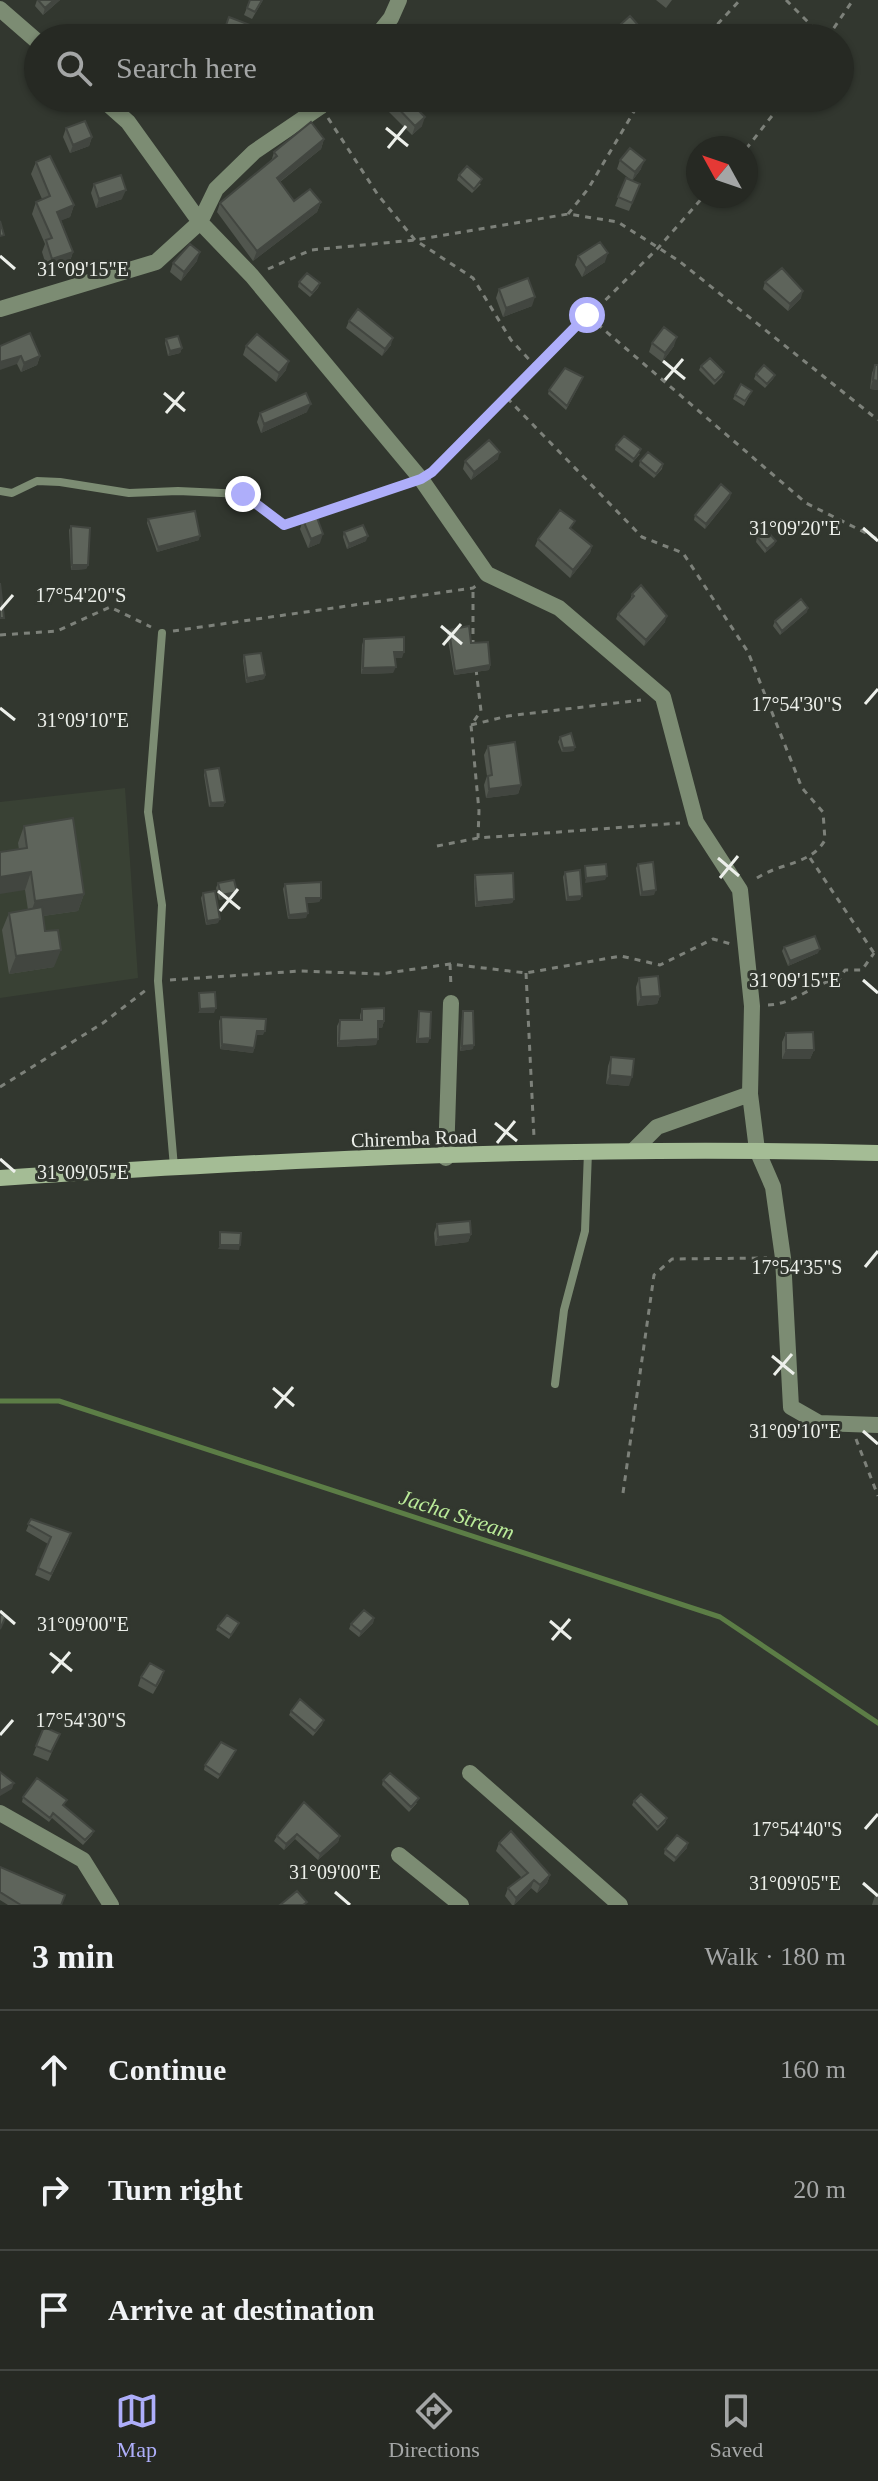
<!DOCTYPE html>
<html lang="en">
<head>
<meta charset="utf-8">
<style>
	:root { --surface:#262923; --page:#323530; --text:#f1f3f6; --muted:#a4a6a6; --line:#424541; --accent:#aeaefa }
	body { margin:0; font-family:"Times New Roman",serif; background:var(--page); color:var(--text) }
	.compass { position:absolute; left:686px; top:136px; width:72px; height:72px; border-radius:50%; background:var(--surface); box-shadow:0 2px 6px #0004; rotate:310deg }
	.stop { position:absolute; width:24px; height:24px; margin:-18px; border:6px solid #aeaefa; border-radius:50%; background:#fff }
	.stop.end { background:#aeaefa; border-color:#fff; box-shadow:0 2px 8px #0008 }
	.list { margin:0; padding:0; list-style:none }
	h2 { display:flex; justify-content:space-between; align-items:center; height:104px; margin:0; padding:0 32px; font-size:34px }
	h2 small { font-size:26px; font-weight:400; color:var(--muted) }
	.list li { display:grid; grid-template-columns:52px 1fr auto; gap:24px; align-items:center; box-sizing:border-box; height:120px; padding:0 32px; border-top:2px solid var(--line) }
	.list b { display:block; font-size:30px; white-space:nowrap }
	.list em { font-size:26px; font-style:normal; color:var(--muted) }
	.icon { flex:none; width:44px; height:44px; fill:none; stroke:currentColor; stroke-width:2; stroke-linecap:round; stroke-linejoin:round }
	.map { position:relative; flex:none; width:878px; height:1905px; overflow:hidden }
	.search { position:absolute; background:var(--surface); box-shadow:0 2px 6px #0004; left:24px; right:24px; top:24px; height:88px; display:flex; align-items:center; gap:20px; box-sizing:border-box; padding:0 28px; border-radius:44px; color:var(--muted); font-size:30px }
	.sheet { height:464px; background:var(--surface) }
	nav { display:flex; justify-content:space-around; align-items:center; box-sizing:border-box; height:112px; border-top:2px solid var(--line); background:var(--surface); font-size:22px; color:var(--muted) }
	nav a { display:grid; justify-items:center; gap:4px }
	nav .on { color:var(--accent) }
	.map>svg:first-child { display:block }
</style>
</head>
<body>
<div class="map">
<svg width="878" height="1905" viewBox="0 0 878 1905">
	<rect width="100%" height="100%" fill="#32372f"/>
	<path fill="#394134" d="M125,788L138,978L0,998V802Z"/>
	<g fill="none" stroke-linecap="round" stroke-linejoin="round">
		<path stroke="#5c7d46" stroke-width="5" d="M0,1401H59L720,1617L878,1723"/>
		<path stroke="#7d817a" stroke-width="3" stroke-dasharray="6 6" stroke-linecap="butt" d="M786,0L824,38
			M698,38L714,28L740,0
			M827,38L853,0
			M328,118L378,195L415,240L473,278L511,340L536,367
			M746,149L786,98
			M568,214L588,189L642,98
			M268,269L311,250L415,240L568,214L618,222L679,261L878,420
			M588,316L806,503L878,539
			M507,398L642,537L683,553L748,652L802,788L823,812L825,840C810,866 779,862 754,880
			M435,469L659,247L704,196
			M293,522L407,484
			M173,631L473,588L477,585
			M0,635L57,631L110,607L151,627
			M473,646V589
			M476,669L481,711L471,725L479,811L478,838
			M471,725L508,716L641,700
			M437,846L478,838L680,823
			M810,858L874,953H878
			M450,964L451,987
			M526,973L534,1137
			M170,980L301,971L380,974L450,964L526,973L621,956L660,965L713,939L731,944
			M768,1005C795,1004 814,983 840,978L845,970H862L874,953
			M0,1087L103,1023L146,990
			M856,1439L878,1496
			M623,1493L654,1275L672,1259L767,1258"/>
		<path stroke="#7c8c73" stroke-width="8" d="M0,491L12,493L37,481L60,482L129,493L178,491L243,494L284,525
			M162,633L148,812L162,905L158,981L174,1167
			M555,1384L564,1310L585,1231L588,1152"/>
		<path stroke="#7c8c73" stroke-width="16" d="M0,9L38,42
			M375,38L391,18L399,0
			M101,98L128,122L200,222L252,276L421,479L487,574L559,608L663,697L696,822L740,890L752,1006L750,1094L657,1127L634,1150
			M0,309L156,262L200,222L216,189L254,152L320,107L327,98
			M750,1094L757,1150L773,1187L783,1258L791,1407L819,1423L878,1425
			M446,1158L451,1003
			M470,1773L620,1905
			M0,1813L83,1860L111,1905
			M399,1855L461,1905"/>
		<path stroke="#a4bc95" stroke-width="16" d="M0,1178C292,1159 585,1145 878,1153"/>
	</g>
	<path fill="#51564e" d="M37,0H60L43,15L35,6Z
		M250,0H263L252,19L244,15Z
		M656,0H672L666,8Z
		M229,17L250,25L245,38H225L221,37Z
		M190,98H203L200,106L189,101Z
		M393,103L422,126L412,135L389,112Z
		M66,128L92,137L89,146L70,153L63,137Z
		M324,139L321,149L280,182L294,201L321,202L317,212L253,261L217,212L220,203L271,162L274,152Z
		M620,160L641,169L632,181L640,184L629,211L615,206L626,178L631,180L617,169Z
		M36,162L74,205L70,217L61,220L73,252L69,264L48,271L42,252L45,244L32,214L36,202L42,199L31,174Z
		M459,175L481,184L472,193L457,180Z
		M94,184L122,199L96,208L91,193Z
		M578,256L605,262L582,277L575,265Z
		M197,261L181,281L170,272L173,263Z
		M299,282L320,283L318,288L310,297L298,287Z
		M765,282L801,298L788,311L763,289Z
		M499,289L532,306L503,317L496,298Z
		M349,321L391,345L382,356L346,328Z
		M166,339L182,348L180,353L168,356L165,343Z
		M652,343L674,346L662,362L649,352Z
		M0,346L40,356L37,365L21,372L17,364Z
		M246,346L286,370L276,382L243,355Z
		M875,365L878,390L870,389L872,373Z
		M701,366L724,372L722,377L714,385L699,370Z
		M756,374L775,375L773,379L765,388L754,379Z
		M581,382L566,410L548,394L549,390Z
		M752,391L744,406L733,399L735,395Z
		M307,412L261,433L257,422L260,413Z
		M616,445L640,454L632,463L615,450Z
		M498,459L471,480L463,469L465,461Z
		M640,461L663,464L662,469L654,478L639,466Z
		M730,498L705,529L694,520L695,515Z
		M148,519L199,540L157,552L147,523Z
		M303,520L320,543L308,548L300,529Z
		M71,526L88,565L86,569L71,570L69,530Z
		M572,530L592,546L590,553L570,578L535,546L538,539Z
		M344,532L366,541L347,549L343,537Z
		M757,537L776,541L774,545L765,553L756,542Z
		M632,594L665,622L644,646L616,619L618,614L630,600Z
		M807,612L780,635L773,626L775,621Z
		M449,630L471,643L490,665L489,670L454,675L447,634Z
		M364,639L402,658H395L393,673L361,674L362,645Z
		M244,655L265,675L264,679L246,683L243,660Z
		M560,737L574,751L562,752L558,742Z
		M488,746L521,785L518,794L486,798L484,785L487,776L484,755Z
		M205,770L225,802L223,807H209L204,775Z
		M24,826L84,894L78,911L43,916L45,931L54,967L9,974L2,930L9,913L28,910L18,843Z
		M638,864L654,895L640,896L636,868Z
		M565,872L580,900L566,901L563,877Z
		M475,875L514,899L512,903L475,907L474,880Z
		M218,883L237,892L235,896L219,900L216,888Z
		M285,884L321,898L319,902L307,903L306,918L288,919L283,889Z
		M203,893L218,923L206,925L201,898Z
		M784,947L818,953L788,966L782,951Z
		M639,978L660,996L657,1004L637,1006L636,987Z
		M362,1009L384,1021L382,1028H378L376,1045L337,1047V1026L340,1020H360V1015Z
		M419,1011L428,1043H416L418,1016Z
		M463,1011L473,1049L460,1051L462,1016Z
		M221,1017L263,1035H256L253,1053L220,1049L219,1021Z
		M786,1033L814,1050L810,1059H782V1042Z
		M611,1057L629,1086L606,1084L608,1066Z
		M437,1224L471,1234L468,1242L435,1246L434,1233Z
		M31,1519L69,1540L49,1581L35,1575L48,1544L26,1531Z
		M374,1618L373,1623L359,1637L349,1629L351,1624Z
		M239,1623L229,1639L216,1630L218,1626Z
		M164,1671L161,1680L153,1694L138,1686L141,1677Z
		M291,1711L324,1720L322,1725L313,1736L289,1715Z
		M44,1727L60,1734L48,1761L33,1755Z
		M234,1755L218,1779L204,1770L205,1765Z
		M383,1780L417,1803L409,1812L382,1785Z
		M23,1797L64,1806L94,1831L92,1835L83,1845L52,1818L49,1822L22,1802Z
		M634,1801L667,1818L665,1823L657,1831L632,1805Z
		M304,1802L340,1836L338,1842L318,1860L295,1839L284,1850L274,1841L277,1836Z
		M499,1843L550,1875L547,1883L537,1893L531,1888L514,1905H512L505,1896L508,1888L522,1878L496,1851Z
		M687,1848L674,1862L664,1854L665,1849Z
		M0,1867L61,1905H8L0,1900Z
		M878,1892V1905H872L875,1895Z"/>
	<path fill="#424640" d="M54,0H60L43,15L45,8Z
		M639,26L636,35L632,38H625Z
		M425,117L422,126L412,135L415,126Z
		M92,137L89,146L70,153L73,145Z
		M324,139L321,149L273,187L277,178Z
		M645,160L641,169L632,181L635,172Z
		M126,190L122,199L96,208L99,199Z
		M321,202L317,212L253,261L257,251Z
		M74,205L70,217L53,224L57,212Z
		M73,252L69,264L48,271L52,259Z
		M200,252L197,261L181,281L184,272Z
		M608,253L605,262L582,277L586,268Z
		M803,291L801,298L788,311L790,304Z
		M535,297L532,306L503,317L506,308Z
		M677,337L674,346L662,362L665,353Z
		M393,338L391,345L382,356L385,349Z
		M182,348L180,353L168,356L170,351Z
		M21,356L17,364L0,370V362Z
		M40,356L37,365L21,372L24,363Z
		M289,361L286,370L276,382L279,373Z
		M873,380L878,381V390L870,389Z
		M311,404L307,412L261,433L264,424Z
		M500,452L498,459L471,480L474,472Z
		M731,493L730,498L705,529L706,524Z
		M323,534L320,543L308,548L311,539Z
		M200,536L199,540L157,552L158,547Z
		M368,536L366,541L347,549L349,544Z
		M776,541L774,545L765,553L767,549Z
		M592,546L590,553L570,578L573,570Z
		M72,565H88L86,569L71,570Z
		M808,608L807,612L780,635L782,631Z
		M667,616L665,622L644,646L646,640Z
		M394,652H404L402,658H392Z
		M490,665L489,670L454,675L455,671Z
		M396,667L393,673L361,674L363,668Z
		M265,675L264,679L246,683L247,678Z
		M575,747L574,751L562,752L563,748Z
		M521,785L518,794L486,798L489,789Z
		M225,802L223,807H209L211,803Z
		M31,872L25,890L0,894V877Z
		M607,876L605,880L585,883L586,878Z
		M656,890L654,895L640,896L642,892Z
		M237,892L235,896L219,900L221,895Z
		M84,894L78,911L29,918L35,901Z
		M582,896L580,900L566,901L568,897Z
		M306,898H321L319,902L305,903Z
		M514,899L512,903L475,907L477,902Z
		M308,913L306,918L288,919L289,915Z
		M220,919L218,923L206,925L207,921Z
		M820,949L818,953L788,966L790,961Z
		M61,950L54,967L9,974L16,956Z
		M660,996L657,1004L637,1006L641,997Z
		M216,1008L214,1013H198L200,1009Z
		M378,1021H384L382,1028H376Z
		M257,1031H265L263,1035H255Z
		M430,1038L428,1043H416L418,1039Z
		M378,1039L376,1045L337,1047L339,1041Z
		M222,1044L254,1048L253,1053L220,1049Z
		M474,1045L473,1049L460,1051L462,1046Z
		M786,1050H814L810,1059H782Z
		M610,1075L632,1077L629,1086L606,1084Z
		M471,1234L468,1242L435,1246L438,1237Z
		M220,1245H240L239,1250L218,1249Z
		M374,1618L373,1623L359,1637L361,1632Z
		M14,1783L12,1789L0,1796V1791Z
		M297,1834L295,1839L284,1850L286,1844Z
		M340,1836L338,1842L318,1860L320,1854Z
		M688,1843L687,1848L674,1862L676,1858Z
		M550,1875L547,1883L537,1893L540,1885Z
		M534,1880L531,1888L514,1905L516,1898Z"/>
	<path fill="#5e645b" stroke="#424640" stroke-width="2" d="M38,0H54L45,8Z
		M250,0H262L255,12L247,8Z
		M630,16L639,26L625,38H611L609,35Z
		M229,17L250,25L245,36L225,28Z
		M398,98H406L425,117L415,126L393,103Z
		M85,121L92,137L73,145L66,128Z
		M311,122L324,139L277,178L294,201L310,189L321,202L257,251L220,203L277,156L274,152Z
		M630,148L645,160L635,172L620,160Z
		M50,156L74,205L57,212L73,252L52,259L46,240L52,238L36,202L50,196L36,162Z
		M467,166L482,179L474,189L459,175Z
		M121,175L126,190L99,199L94,184Z
		M626,178L640,184L632,203L618,197Z
		M0,221L4,235L0,236Z
		M600,242L608,253L586,268L578,256Z
		M190,244L200,252L184,272L173,263Z
		M782,268L803,291L790,304L765,282Z
		M307,273L320,283L312,293L299,282Z
		M528,278L535,297L506,308L499,289Z
		M358,309L393,338L385,349L349,321Z
		M664,327L677,337L665,353L652,343Z
		M30,333L40,356L24,363L21,356L0,362V346Z
		M257,334L289,361L279,373L246,346Z
		M178,336L182,348L170,351L166,339Z
		M710,358L724,372L715,381L701,366Z
		M764,365L775,375L767,384L756,374Z
		M875,365H878V381L873,380Z
		M565,368L583,377L567,406L549,390Z
		M741,384L752,391L745,401L735,395Z
		M306,393L311,404L264,424L260,413Z
		M624,436L641,449L634,459L616,445Z
		M489,440L500,452L474,472L465,461Z
		M648,452L663,464L656,474L640,461Z
		M721,484L731,493L706,524L695,515Z
		M560,510L575,521L570,528L592,546L573,570L538,539Z
		M195,511L200,536L158,547L148,519Z
		M316,515L323,534L311,539L303,520Z
		M363,525L368,536L349,544L344,532Z
		M71,526L90,528L88,565H72Z
		M766,530L776,541L767,549L757,537Z
		M0,583L4,618H0Z
		M641,585L667,616L646,640L618,614L634,596L632,594Z
		M801,599L808,608L782,631L775,621Z
		M469,626L471,643L488,642L490,665L455,671L449,630Z
		M404,637V652H394L396,667L363,668L364,639Z
		M261,653L265,675L247,678L244,655Z
		M571,733L575,747L563,748L560,737Z
		M515,742L521,785L489,789L488,776L492,775L488,746Z
		M219,768L225,802L211,803L205,770Z
		M73,818L84,894L35,901L31,872L0,877V852L27,848L24,826Z
		M653,862L656,890L642,892L638,864Z
		M606,864L607,876L586,878L585,866Z
		M580,870L582,896L568,897L565,872Z
		M513,873L514,899L477,902L475,875Z
		M234,880L237,892L221,895L218,883Z
		M321,882V898H306L308,913L289,915L285,884Z
		M215,891L220,919L207,921L203,893Z
		M42,907L45,931L58,930L61,950L16,956L9,913Z
		M815,936L820,949L790,961L784,947Z
		M658,976L660,996L641,997L639,978Z
		M215,992L216,1008L200,1009L199,993Z
		M384,1008V1021H378V1039L339,1041L340,1020H362V1009Z
		M419,1011L431,1012L430,1038L418,1039Z
		M463,1011H473L474,1045L462,1046Z
		M221,1017L266,1019L265,1031H257L254,1048L222,1044Z
		M813,1032L814,1050H786V1033Z
		M611,1057L634,1059L632,1077L610,1075Z
		M470,1221L471,1234L438,1237L437,1224Z
		M220,1232L241,1233L240,1245H220Z
		M31,1519L71,1533L51,1574L38,1568L51,1537L28,1524Z
		M364,1610L374,1618L361,1632L351,1624Z
		M0,1614L6,1616L0,1629Z
		M227,1615L239,1623L231,1635L218,1626Z
		M150,1663L164,1671L156,1686L141,1677Z
		M300,1699L324,1720L315,1731L291,1711Z
		M44,1727L60,1734L51,1752L36,1746Z
		M221,1742L236,1750L220,1775L205,1765Z
		M0,1772L14,1783L0,1791Z
		M390,1773L419,1798L411,1807L383,1780Z
		M37,1778L67,1800L63,1805L94,1831L85,1840L53,1813L50,1818L23,1797Z
		M641,1794L667,1818L658,1827L634,1801Z
		M304,1802L340,1836L320,1854L297,1834L286,1844L277,1836Z
		M511,1831L550,1875L540,1885L534,1880L516,1898L508,1888L528,1873L499,1843Z
		M677,1835L688,1843L676,1858L665,1849Z
		M0,1867L65,1895L61,1905H21L0,1892Z
		M297,1891L307,1902L303,1905H280Z"/>
	<g fill="none" stroke-linecap="round" stroke-linejoin="round">
		<path stroke="#aeaefa" stroke-width="10" d="M243,494L284,525L421,479L432,472L587,315"/>
	</g>
	<path fill="none" stroke="#ecefea" stroke-width="3" d="M386,128L408,146M388,148L406,126M0,256L15,269M663,361L685,379M665,380L683,359M164,393L185,411M166,413L184,392M863,528L878,541M0,610L13,595M441,626L462,644M443,645L461,624M865,704L878,689M0,708L15,720M718,858L739,876M720,878L738,856M218,891L240,909M220,911L238,889M863,980L878,993M495,1123L517,1141M497,1143L515,1121M0,1159L15,1172M865,1267L878,1251M772,1356L794,1374M774,1375L792,1354M273,1388L294,1406M275,1408L293,1387M863,1431L878,1444M0,1611L15,1624M550,1621L571,1639M552,1640L570,1619M50,1653L72,1671M52,1673L70,1652M0,1735L13,1720M865,1829L878,1814M863,1883L878,1896M335,1892L350,1905"/>
	<g text-anchor="middle" stroke-width="6" stroke-linejoin="round" paint-order="stroke">
		<g font-size="20" fill="#ecefea" stroke="#32372f">
			<text transform="translate(414 1138) rotate(-2)" y="7">Chiremba Road</text>
		</g>
		<g font-size="22" font-style="italic" fill="#baeb99" stroke="#32372f">
			<text transform="translate(457 1514) rotate(18)" y="8">Jacha Stream</text>
		</g>
	</g>
	<g font-size="20" text-anchor="middle" fill="#ecefea" stroke="#32372f" stroke-width="6" stroke-linejoin="round" paint-order="stroke">
		<text x="83" y="276">31°09'15"E</text>
		<text x="795" y="535">31°09'20"E</text>
		<text x="81" y="602">17°54'20"S</text>
		<text x="797" y="711">17°54'30"S</text>
		<text x="83" y="727">31°09'10"E</text>
		<text x="795" y="987">31°09'15"E</text>
		<text x="83" y="1179">31°09'05"E</text>
		<text x="797" y="1274">17°54'35"S</text>
		<text x="795" y="1438">31°09'10"E</text>
		<text x="83" y="1631">31°09'00"E</text>
		<text x="81" y="1727">17°54'30"S</text>
		<text x="797" y="1836">17°54'40"S</text>
		<text x="335" y="1879">31°09'00"E</text>
		<text x="795" y="1890">31°09'05"E</text>
	</g>
</svg>
<svg class="compass" viewBox="-18 -18 36 36"><path d="M0-13l5 13h-10z" fill="#e53935"/><path d="M0 13l5-13h-10z" fill="#a4a6a6"/></svg>
<div class="stop" style="left:587px;top:315px"></div>
<div class="stop end" style="left:243px;top:494px"></div>
<div class="search"><svg class="icon" aria-label="search" viewBox="0 0 24 24"><circle cx="10" cy="10" r="6"/><path d="M15 15l6 6"/></svg>Search here</div>
</div>
<section class="sheet">
<h2>3 min<small>Walk · 180 m</small></h2>
<ul class="list">
<li><svg class="icon" aria-label="ahead" viewBox="0 0 24 24"><path d="M12 20V5M6 11l6-6 6 6"/></svg><div><b>Continue</b></div><em>160 m</em></li>
<li><svg class="icon" aria-label="right" viewBox="0 0 24 24"><path d="M7 20v-9h11M14 6l5 5-5 5"/></svg><div><b>Turn right</b></div><em>20 m</em></li>
<li><svg class="icon" aria-label="arrive" viewBox="0 0 24 24"><path d="M6 21V4h12l-3 4 3 4H6"/></svg><div><b>Arrive at destination</b></div></li>
</ul>
</section>
<nav>
<a class="on"><svg class="icon" aria-label="map" viewBox="0 0 24 24"><path d="M3 6l6-2 6 2 6-2v14l-6 2-6-2-6 2zM9 4v14M15 6v14"/></svg>Map</a>
<a><svg class="icon" aria-label="directions" viewBox="0 0 24 24"><path d="M12 3l9 9-9 9-9-9zM9 14v-3h6M13 9l2 2-2 2"/></svg>Directions</a>
<a><svg class="icon" aria-label="saved" viewBox="0 0 24 24"><path d="M7 4h10v16l-5-4-5 4z"/></svg>Saved</a>
</nav>
</body>
</html>
